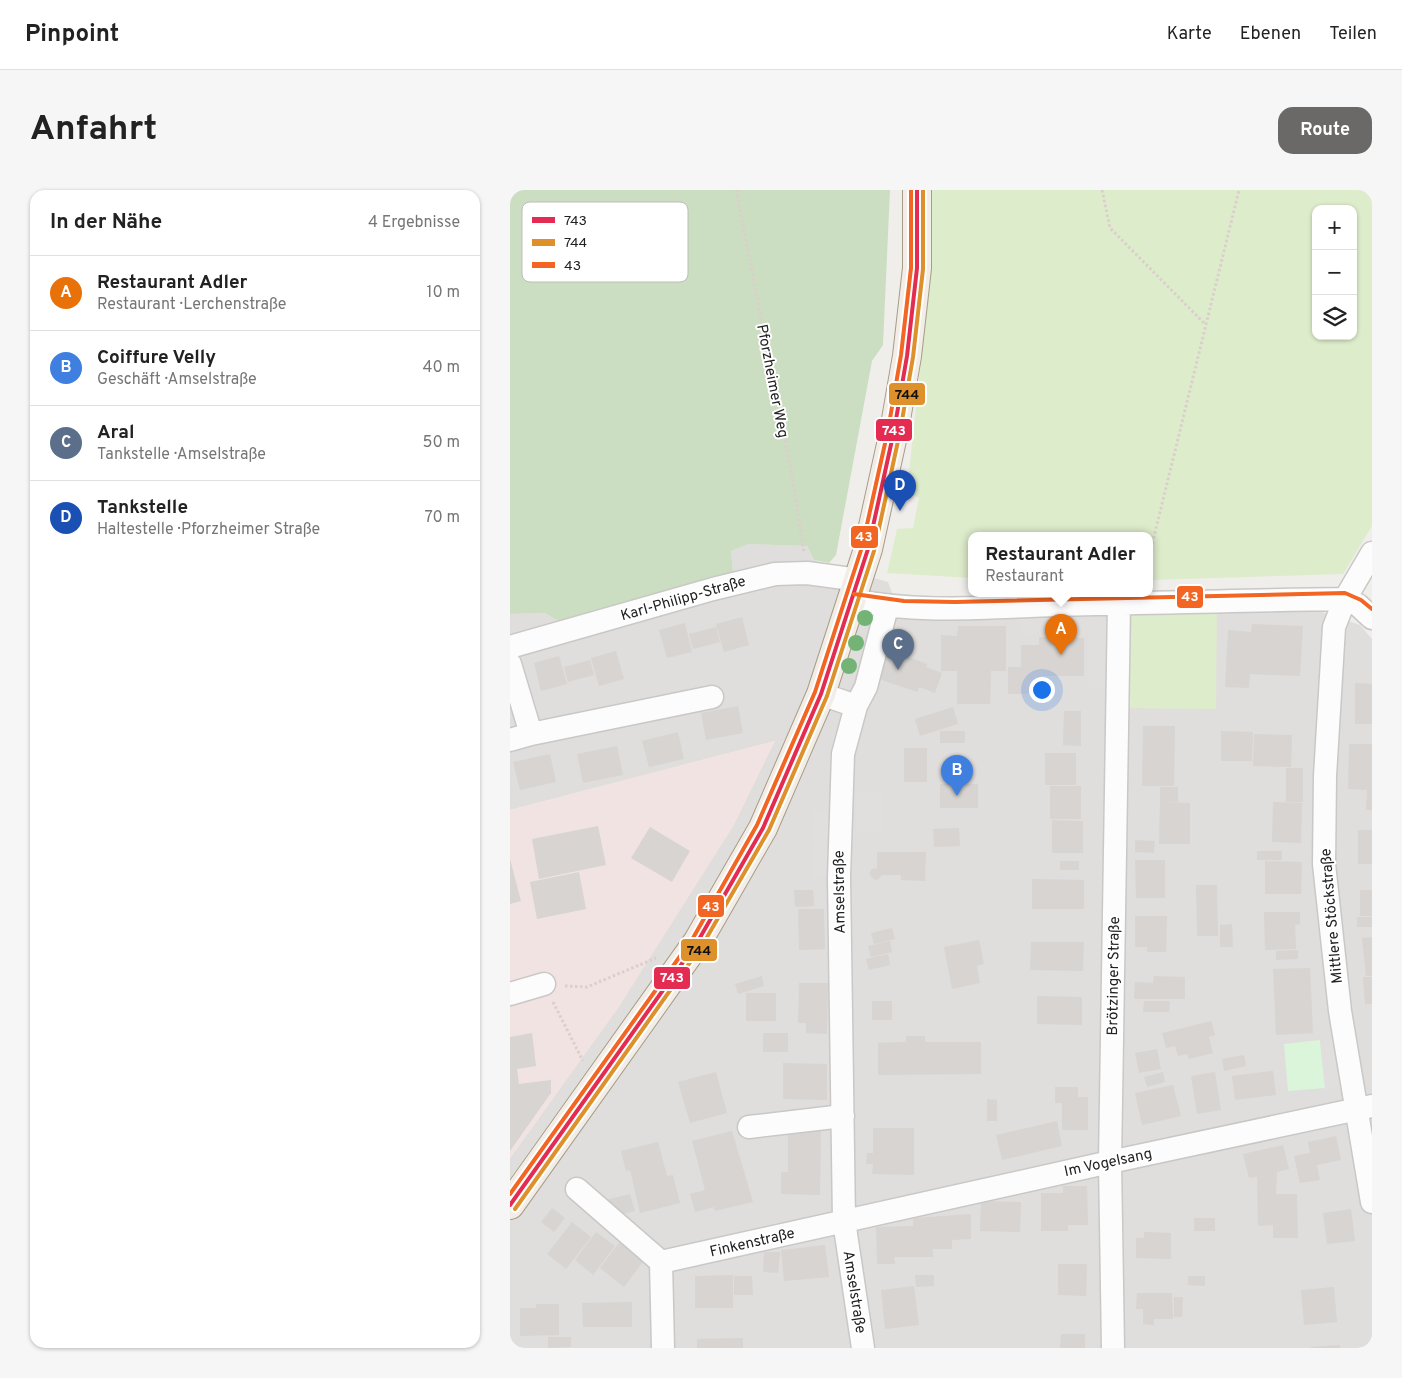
<!DOCTYPE html>
<html lang="de">
<head>
<meta charset="utf-8">
<style>
	:root { --surface:#fff; --page:#f6f6f6; --text:#222; --muted:#767676; --line:#e0e0e0; --accent:#6a6968 }
	body { margin:0; font-family:Overpass,sans-serif; background:var(--page); color:var(--text) }
	.controls { position:absolute; right:15px; top:15px; display:grid; overflow:hidden; border-radius:10px; box-shadow:0 1px 4px #0004 }
	.controls button { width:45px; height:45px; display:grid; place-items:center; padding:0; border:0; border-bottom:1px solid var(--line); background:var(--surface); color:var(--text); font:25px sans-serif }
	.you { position:absolute; left:531px; top:499px; width:18px; height:18px; margin:-12px; border:4px solid #fff; border-radius:50%; background:#1a73e8; box-shadow:0 0 0 8px #1a73e833 }
	.badge { display:grid; place-items:center; width:32px; height:32px; border-radius:50%; background:var(--accent); color:#fff; font-size:16px; font-weight:700 }
	.pin { position:absolute; translate:-50% -41px; filter:drop-shadow(0 1px 2px #0008) }
	.pin::after { content:''; position:absolute; top:26px; width:18px; height:15px; background:inherit; clip-path:polygon(0 0,100% 0,50% 100%) }
	.popup { position:absolute; left:458px; top:342px; width:185px; height:65px; box-sizing:border-box; display:grid; place-content:center; border-radius:10px; background:var(--surface); filter:drop-shadow(0 1px 4px #0005); font-size:16px; white-space:nowrap; color:var(--muted) }
	.popup b { font-size:19px; color:var(--text) }
	.popup::after { content:''; position:absolute; left:50%; top:100%; margin-left:-10px; border:10px solid transparent; border-top-color:var(--surface) }
	.list { margin:0; padding:0; list-style:none }
	h2 { display:flex; justify-content:space-between; align-items:center; height:65px; margin:0; padding:0 20px; font-size:21px }
	h2 small { font-size:16px; font-weight:400; color:var(--muted) }
	.list li { display:grid; grid-template-columns:32px 1fr auto; gap:15px; align-items:center; box-sizing:border-box; height:75px; padding:0 20px; border-top:1px solid var(--line) }
	.list b { display:block; font-size:19px; white-space:nowrap }
	.list p { margin:0; font-size:16px; white-space:nowrap; color:var(--muted) }
	.list em { font-size:16px; font-style:normal; color:var(--muted) }
	.icon { flex:none; width:28px; height:28px; fill:none; stroke:currentColor; stroke-width:2; stroke-linecap:round; stroke-linejoin:round }
	.map { position:relative; flex:none; width:862px; height:1158px; overflow:hidden; border-radius:15px }
	header { display:flex; align-items:center; gap:30px; box-sizing:border-box; height:70px; padding:0 25px; background:var(--surface); border-bottom:1px solid var(--line) }
	header strong { font-size:24px }
	nav { display:flex; gap:28px; margin-inline-start:auto; font-size:18px }
	.intro { display:flex; align-items:center; justify-content:space-between; box-sizing:border-box; height:120px; padding:0 30px }
	h1 { margin:0; font-size:35px }
	.button { padding:12px 22px; border-radius:15px; background:var(--accent); color:#fff; font-size:18px; font-weight:700 }
	main { display:flex; gap:30px; padding:0 30px }
	aside { flex:1; background:var(--surface); border-radius:15px; box-shadow:0 1px 4px #0004 }
	.map>svg:first-child { display:block }
</style>
</head>
<body>
<header>
<strong>Pinpoint</strong>
<nav><a>Karte</a><a>Ebenen</a><a>Teilen</a></nav>
</header>
<div class="intro"><h1>Anfahrt</h1><a class="button">Route</a></div>
<main>
<aside>
<h2>In der Nähe<small>4 Ergebnisse</small></h2>
<ul class="list">
<li><span class="badge" style="background:#e8710a">A</span><div><b>Restaurant Adler</b><p>Restaurant · Lerchenstraße</p></div><em>10 m</em></li>
<li><span class="badge" style="background:#3f7fe0">B</span><div><b>Coiffure Velly</b><p>Geschäft · Amselstraße</p></div><em>40 m</em></li>
<li><span class="badge" style="background:#5c6f8a">C</span><div><b>Aral</b><p>Tankstelle · Amselstraße</p></div><em>50 m</em></li>
<li><span class="badge" style="background:#1a4fb4">D</span><div><b>Tankstelle</b><p>Haltestelle · Pforzheimer Straße</p></div><em>70 m</em></li>
</ul>
</aside>
<div class="map">
<svg width="862" height="1158" viewBox="0 0 862 1158">
	<rect width="100%" height="100%" fill="#f0eeeb"/>
	<path fill="#dfdedc" d="M239,354L297,356L304,370L378,392L391,426L500,429L803,419L850,435L862,449V1158H0V968L110,815L265,551L0,620V424L35,423L48,431L223,382L221,361Z"/>
	<path fill="#f1e3e1" d="M265,551L224,635L110,815L0,968V620Z"/>
	<path fill="#ddeccb" fill-rule="evenodd" d="M421,0H862V336L833,384L640,390V346H462V388L377,383L387,339L403,338L409,308L397,301L420,85ZM806,19H843V146H806Z
		M707,410L706,519L607,518L609,414Z"/>
	<path fill="#cbdec1" d="M0,0H380L373,155L362,171L326,365L319,373L304,370L297,356L239,354L221,361L223,382L48,431L35,423L0,424Z"/>
	<path fill="#daf5da" d="M810,850L815,898L778,901L774,854Z"/>
	<path fill="#e0dfde" d="M509,426L602,428L600,498L577,497L578,445L508,443Z
		M346,603H372V643H346Z
		M304,621L331,622L329,687L302,686Z
		M826,849L831,897L815,898L810,850Z"/>
	<path fill="#d7d4d2" d="M232,427L239,455L214,462L206,434Z
		M175,433L182,462L157,468L149,440Z
		M742,434L793,436L790,486L740,484L739,498L715,497L718,440L741,442Z
		M448,436H496V481H481L480,514H447V481H431V445L447,446Z
		M206,437L210,452L183,459L179,444Z
		M529,447L574,448V486H531V504H498V477H511V455H529Z
		M380,460L417,474L416,477L432,483L425,503L409,497L407,502L369,489Z
		M106,461L114,489L89,496L81,468Z
		M49,466L57,494L31,501L24,473Z
		M80,470L84,485L58,492L54,477Z
		M845,493L862,494V534H845Z
		M228,516L233,543L196,550L191,523Z
		M443,517L448,534L410,546L405,529Z
		M554,521H571V556L553,555Z
		M633,536H665L664,596H632Z
		M430,541H455V553H430Z
		M711,541L743,542L742,571H711Z
		M168,542L174,569L139,577L132,551Z
		M744,544L782,545L781,577L743,576Z
		M839,554H862V620H856L857,600L838,599Z
		M107,556L113,585L73,593L67,564Z
		M394,558H417V592H394Z
		M535,563H566V595H535Z
		M40,564L46,592L10,600L3,572Z
		M776,578H793V612H776Z
		M430,594H468V618H430Z
		M540,596H571V629H540Z
		M650,597H668V612H650Z
		M650,612L680,613V654H649Z
		M763,612L792,613L791,653L762,652Z
		M542,630L573,631V663H542Z
		M88,636L96,675L29,689L22,649Z
		M140,637L180,661L162,692L121,668Z
		M449,638L450,656L424,657L423,639Z
		M848,640H862V674H848Z
		M625,650L645,651L644,663L625,662Z
		M747,661H772V670H747Z
		M367,662H416L415,691L391,690V685H372L367,690L363,689L359,683L362,679L367,678Z
		M0,669L11,711L0,714Z
		M625,670H655V708H626Z
		M550,671H569V680H550Z
		M755,671L792,672L791,704H755Z
		M69,682L76,719L27,729L20,692Z
		M522,689L574,690V719H522Z
		M686,695H707L708,746H687Z
		M284,700H303L304,716L285,717Z
		M850,700H862V726H850Z
		M288,719H314L315,759L289,760Z
		M754,722H790V734L785,735L786,759L755,760Z
		M625,726H657L656,762H637V757H625Z
		M847,727H862V737H847Z
		M722,734L723,757H710V735Z
		M382,738L385,749L364,754L361,743Z
		M862,747V786H856L852,748Z
		M469,750L474,774L467,776L470,793L442,799L434,757Z
		M380,751L382,762L361,767L358,756Z
		M521,752H574L573,781L520,780Z
		M788,760V769L766,770V761Z
		M378,764L380,775L359,780L356,769Z
		M800,778L803,843L766,845L763,779Z
		M252,786L254,796L228,804L225,794Z
		M644,786L675,787V809H624L625,792L643,793Z
		M853,787H862V814H855Z
		M289,793H318L317,844L296,843V833H288Z
		M236,803H266V831H236Z
		M527,806L572,807V835L527,834Z
		M362,811H382V830H362Z
		M634,811H660L659,822H633Z
		M701,831L705,845L699,847L703,863L679,869L677,864L668,866L665,856L656,858L652,843Z
		M22,843L26,876L7,879L9,894L41,890V903L0,961V847Z
		M253,843H278V862H253Z
		M396,846H415V852H471V884L368,885V853L396,852Z
		M647,859L651,879L629,883L625,863Z
		M734,865L736,876L714,881L712,869Z
		M273,873L317,874V910L273,909Z
		M763,881L766,905L725,910L722,886Z
		M206,882L217,923L180,933L168,892Z
		M653,882L655,892L637,897L634,887Z
		M705,882L711,920L687,924L681,886Z
		M663,895L671,926L632,935L625,903Z
		M545,897H568V907H578V940H552V913H545Z
		M477,909L487,910V931H477Z
		M547,931L552,956L492,970L486,945Z
		M363,938H404V985L362,984L363,974H356L357,963H363Z
		M278,940H311L310,1005L271,1004V982H278Z
		M222,941L243,1012L205,1021L204,1017L185,1022L180,1004L195,1000L182,951Z
		M826,946L831,970L807,975L810,990L790,993L784,966L800,963L798,952Z
		M148,952L157,986L163,985L170,1013L130,1023L120,980L116,981L111,961Z
		M773,955L779,979L767,982L766,1004H787L788,1048H763V1035L748,1036L747,987L739,988L733,964Z
		M553,996H577L578,1035H558V1041H531V1003H553Z
		M120,1004L125,1021L100,1027L96,1010Z
		M471,1011L511,1012L510,1042L470,1041Z
		M42,1018L55,1028L44,1042L31,1032Z
		M841,1019L845,1051L817,1054L813,1023Z
		M461,1024V1049L442,1050V1059H423V1067H384L385,1074H367L366,1037L403,1036V1028Z
		M684,1028H705V1041H684Z
		M62,1032L81,1047L56,1079L37,1064Z
		M86,1042L105,1056L83,1085L65,1070Z
		M634,1042L661,1043V1069L626,1068V1048H634Z
		M111,1050L135,1069L114,1097L90,1078Z
		M315,1055L319,1087L274,1091L271,1060Z
		M254,1062H270L268,1083L253,1082Z
		M548,1074H577L576,1106L548,1105Z
		M223,1085V1118H185V1086Z
		M405,1085H424V1096L406,1097Z
		M224,1086H242L243,1105H224Z
		M678,1086H695V1096L678,1095Z
		M404,1096L409,1135L375,1139L371,1100Z
		M824,1097L827,1132L794,1135L791,1100Z
		M627,1103H662L663,1129H644V1135L633,1134V1119H626Z
		M664,1107H673L672,1127H664Z
		M122,1112V1137H73L72,1113Z
		M26,1114H49V1145L10,1146V1118H26Z
		M551,1144H575V1158H550Z
		M38,1147H61V1157L38,1158Z
		M233,1148V1158H187V1149Z
		M830,1155V1158H801V1157Z"/>
	<g fill="none" stroke-linecap="round" stroke-linejoin="round">
		<g stroke="#c9c8c7" stroke-width="25">
			<path id="minor" d="M862,363L835,409L824,437L815,586L814,674L830,821L862,1012
				M343,410C410,424 479,417 547,415C643,413 739,410 835,409L848,415L862,428
				M0,457L203,399L265,384L297,383L349,390
				M0,474L21,544L202,507
				M311,504L346,516L333,564L329,687L334,1031L353,1158
				M346,516L356,497L377,417
				M0,550L21,544
				M0,804L34,794
				M239,937L333,926
				M67,999L151,1072L153,1158
				M151,1072L600,972L862,916
				M603,1158L600,972L609,414"/>
		</g>
		<g stroke="#a79c86" stroke-width="30">
			<path id="major" d="M0,1015L188,751L253,638L311,504L358,359L384,241L397,166L407,78V0"/>
		</g>
		<path stroke="#dccecd" stroke-width="3" stroke-dasharray="2.5 2.5" stroke-linecap="butt" d="M226,0L283,291L294,363
			M592,0L600,38L695,134
			M640,363L729,0
			M55,796L77,797L146,768
			M43,812L73,871"/>
		<use href="#minor" stroke="#fdfcfc" stroke-width="22"/>
		<use href="#major" stroke="#f3ede7" stroke-width="28"/>
		<g stroke="#fff" stroke-width="8">
			<path id="bus-1" d="M0,1015L188,751L253,638L311,504L358,359L384,241L397,166L407,78V0"/>
		</g>
		<g stroke="#fff" stroke-width="8">
			<path id="bus-2" d="M5,1019L193,754L259,640L317,506L364,361L390,242L403,167L413,79V0"/>
		</g>
		<g stroke="#fff" stroke-width="8">
			<path id="bus-3" d="M344,404L394,411L445,412L835,403L851,410L862,419
				M0,1004L183,748L247,635L305,502L352,357L378,240L391,165L401,78V0"/>
		</g>
		<use href="#bus-1" stroke="#e42c52" stroke-width="4"/>
		<use href="#bus-2" stroke="#de902a" stroke-width="4"/>
		<use href="#bus-3" stroke="#f26522" stroke-width="4"/>
	</g>
	<g fill="#73b476">
		<circle cx="355" cy="428" r="8"/>
		<circle cx="346" cy="453" r="8"/>
		<circle cx="339" cy="476" r="8"/>
	</g>
	<g text-anchor="middle" stroke-width="4" stroke-linejoin="round" paint-order="stroke">
		<g font-size="15" fill="#222" stroke="#fff">
			<text transform="translate(263 191) rotate(79)" y="5">Pforzheimer Weg</text>
			<text transform="translate(173 408) rotate(-16)" y="5">Karl-Philipp-Straße</text>
			<text transform="translate(329 702) rotate(-91)" y="5">Amselstraße</text>
			<text transform="translate(821 726) rotate(-95)" y="5">Mittlere Stöckstraße</text>
			<text transform="translate(603 786) rotate(-89)" y="5">Brötzinger Straße</text>
			<text transform="translate(598 972) rotate(-12)" y="5">Im Vogelsang</text>
			<text transform="translate(242 1052) rotate(-13)" y="5">Finkenstraße</text>
			<text transform="translate(345 1102) rotate(81)" y="5">Amselstraße</text>
		</g>
	</g>
	<rect x="12" y="12" width="166" height="80" rx="8" fill="#fff" stroke="#bdbdbd" stroke-width="1"/>
	<rect x="22" y="27" width="23" height="6" fill="#e42c52"/>
	<rect x="22" y="49" width="23" height="7" fill="#de902a"/>
	<rect x="22" y="72" width="23" height="6" fill="#f26522"/>
	<g font-size="14" fill="#222">
		<text x="54" y="35">743</text>
		<text x="54" y="57">744</text>
		<text x="54" y="80">43</text>
	</g>
	<g stroke="#fff" stroke-width="2">
		<rect x="378" y="192" width="38" height="24" rx="5" fill="#de902a"/>
		<rect x="365" y="228" width="38" height="24" rx="5" fill="#e42c52"/>
		<rect x="340" y="335" width="29" height="24" rx="5" fill="#f26522"/>
		<rect x="666" y="395" width="28" height="24" rx="5" fill="#f26522"/>
		<rect x="187" y="704" width="28" height="24" rx="5" fill="#f26522"/>
		<rect x="170" y="748" width="38" height="24" rx="5" fill="#de902a"/>
		<rect x="143" y="776" width="38" height="24" rx="5" fill="#e42c52"/>
	</g>
	<g font-size="14" text-anchor="middle" font-weight="bold" fill="#fff">
		<text x="384" y="245">743</text>
		<text x="354" y="351">43</text>
		<text x="680" y="411">43</text>
		<text x="201" y="721">43</text>
		<text x="162" y="792">743</text>
	</g>
	<g font-size="14" text-anchor="middle" font-weight="bold" fill="#111">
		<text x="397" y="209">744</text>
		<text x="189" y="765">744</text>
	</g>
</svg>
<div class="controls">
<button>+</button>
<button>−</button>
<button><svg class="icon" aria-label="layers" viewBox="0 0 24 24"><path d="M12 4l9 5-9 5-9-5zM3 14l9 5 9-5"/></svg></button>
</div>
<div class="you"></div>
<div class="pin badge" style="left:551px;top:465px;background:#e8710a">A</div>
<div class="popup"><b>Restaurant Adler</b>Restaurant</div>
<div class="pin badge" style="left:447px;top:606px;background:#3f7fe0">B</div>
<div class="pin badge" style="left:388px;top:480px;background:#5c6f8a">C</div>
<div class="pin badge" style="left:390px;top:321px;background:#1a4fb4">D</div>
</div>
</main>
</body>
</html>
